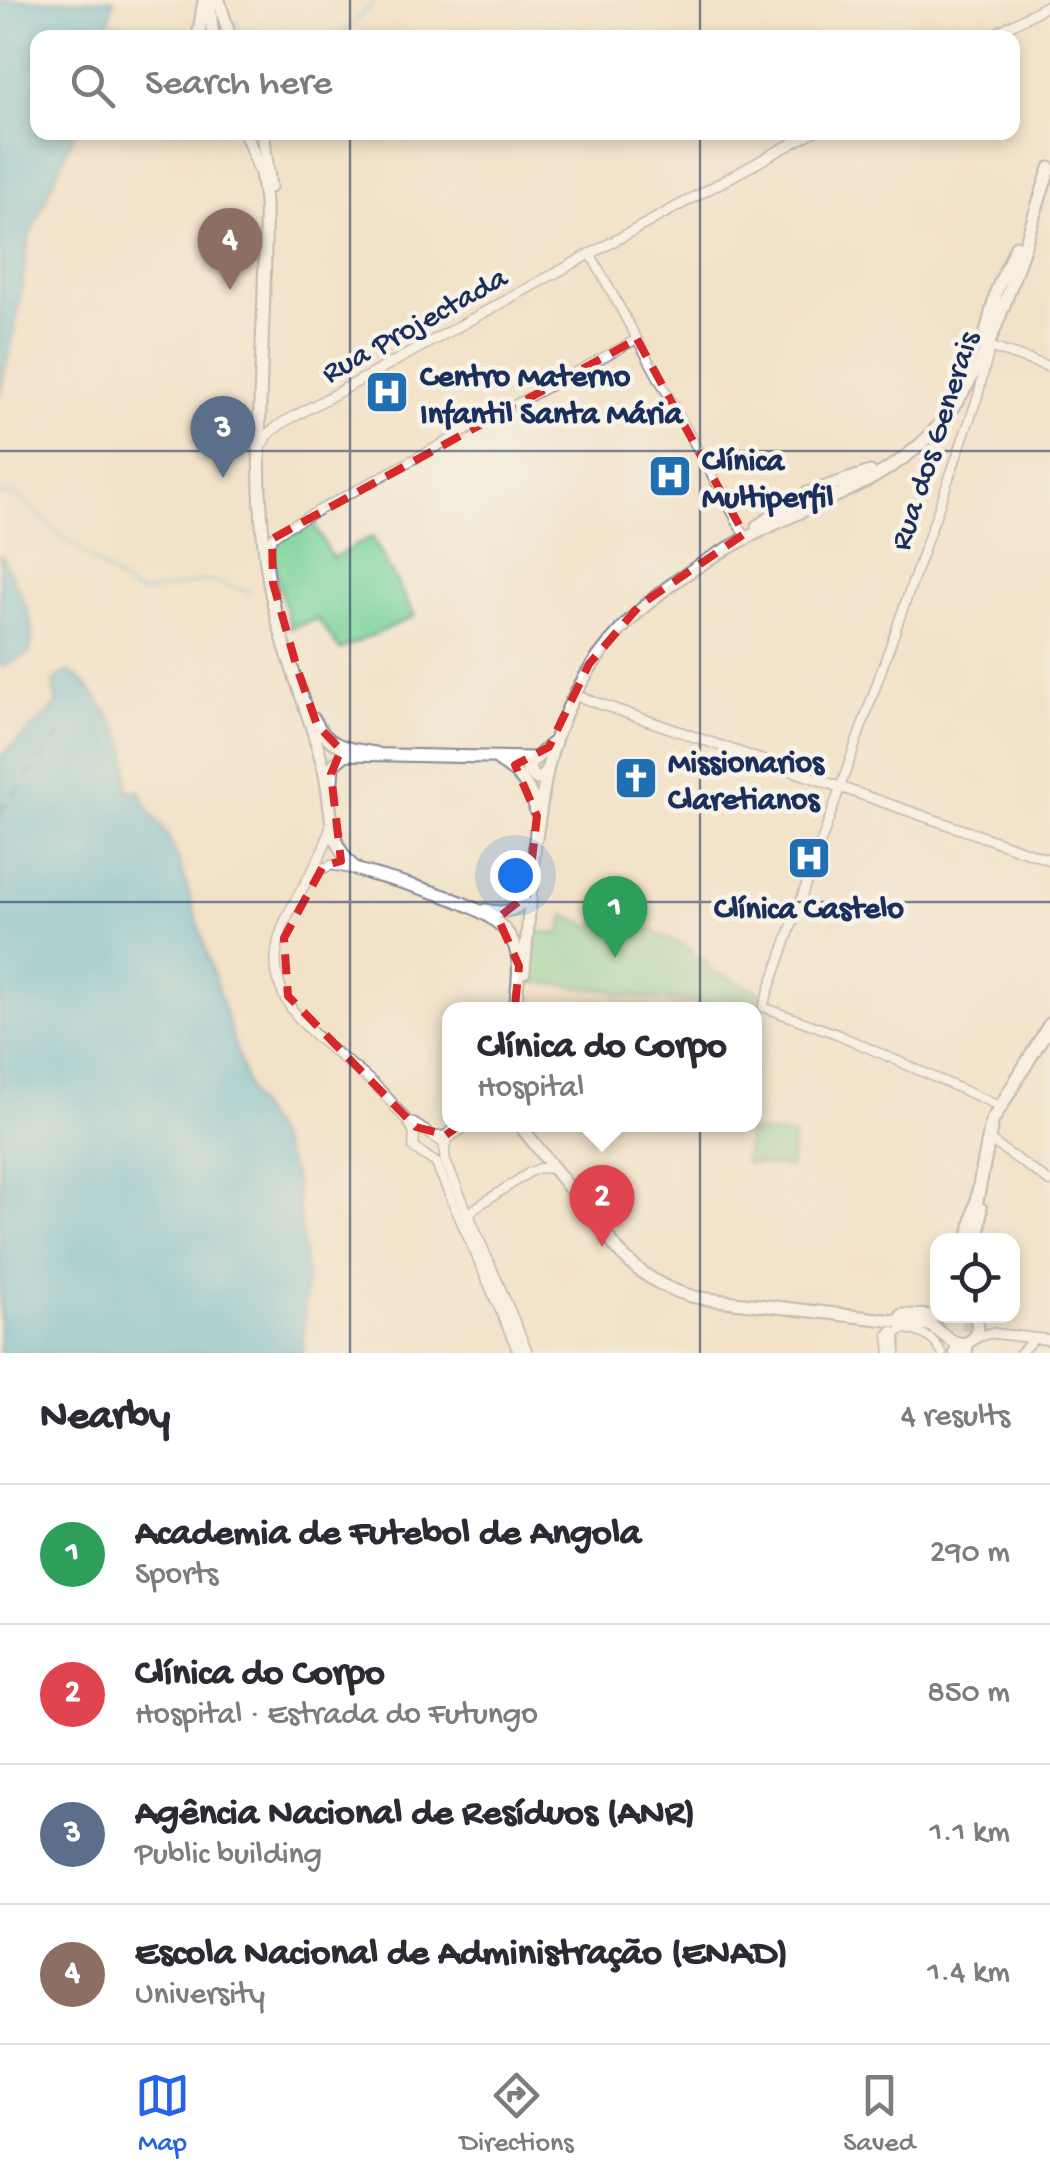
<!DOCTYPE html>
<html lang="en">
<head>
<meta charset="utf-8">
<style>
	:root { --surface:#fff; --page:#f2f2f3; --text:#2b2b33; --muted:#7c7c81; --line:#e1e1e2; --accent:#2563eb }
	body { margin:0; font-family:"Gochi Hand",sans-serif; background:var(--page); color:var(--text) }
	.controls { position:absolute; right:30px; bottom:30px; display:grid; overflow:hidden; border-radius:20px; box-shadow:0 5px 15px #0003 }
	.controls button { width:90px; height:90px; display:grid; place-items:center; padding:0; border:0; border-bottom:2px solid var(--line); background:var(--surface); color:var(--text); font:50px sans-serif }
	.you { position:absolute; left:515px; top:875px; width:35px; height:35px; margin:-25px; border:8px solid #fff; border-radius:50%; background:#1a73e8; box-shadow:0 0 0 15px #1a73e833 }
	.badge { display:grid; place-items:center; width:65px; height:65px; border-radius:50%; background:var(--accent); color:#fff; font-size:32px; font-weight:700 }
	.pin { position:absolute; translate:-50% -82px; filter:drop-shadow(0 2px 5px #0008) }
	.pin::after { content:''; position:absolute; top:52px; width:35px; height:30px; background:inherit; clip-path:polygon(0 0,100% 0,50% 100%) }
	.popup { position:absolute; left:442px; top:1002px; width:320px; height:130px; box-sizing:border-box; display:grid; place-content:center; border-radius:20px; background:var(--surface); filter:drop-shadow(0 2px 8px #0005); font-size:32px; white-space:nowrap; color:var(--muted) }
	.popup b { font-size:38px; color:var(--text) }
	.popup::after { content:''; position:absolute; left:50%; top:100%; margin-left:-20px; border:20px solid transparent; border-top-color:var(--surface) }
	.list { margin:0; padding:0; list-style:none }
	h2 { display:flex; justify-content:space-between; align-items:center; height:130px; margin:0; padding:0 40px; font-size:42px }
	h2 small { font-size:32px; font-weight:400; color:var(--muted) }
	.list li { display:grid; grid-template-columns:65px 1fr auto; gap:30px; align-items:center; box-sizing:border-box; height:140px; padding:0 40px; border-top:2px solid var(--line) }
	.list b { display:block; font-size:38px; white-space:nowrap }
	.list p { margin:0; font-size:32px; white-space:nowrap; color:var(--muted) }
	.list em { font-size:32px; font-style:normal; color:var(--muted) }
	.icon { flex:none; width:55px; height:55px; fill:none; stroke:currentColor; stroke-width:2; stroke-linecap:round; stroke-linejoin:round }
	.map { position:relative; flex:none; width:1050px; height:1353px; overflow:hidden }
	.search { position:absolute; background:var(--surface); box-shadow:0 5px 15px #0003; left:30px; right:30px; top:30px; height:110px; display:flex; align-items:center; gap:25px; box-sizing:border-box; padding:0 35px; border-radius:20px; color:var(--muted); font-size:38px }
	.sheet { height:690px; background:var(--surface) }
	nav { display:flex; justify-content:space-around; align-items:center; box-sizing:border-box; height:140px; border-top:2px solid var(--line); background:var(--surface); font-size:28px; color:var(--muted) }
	nav a { display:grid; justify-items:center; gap:5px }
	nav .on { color:var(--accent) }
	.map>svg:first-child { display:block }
</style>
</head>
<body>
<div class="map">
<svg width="1050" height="1353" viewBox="0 0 1050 1353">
	<rect width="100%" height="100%" fill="#f7f3e8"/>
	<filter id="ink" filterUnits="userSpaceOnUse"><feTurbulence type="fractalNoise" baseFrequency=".01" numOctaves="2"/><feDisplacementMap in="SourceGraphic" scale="20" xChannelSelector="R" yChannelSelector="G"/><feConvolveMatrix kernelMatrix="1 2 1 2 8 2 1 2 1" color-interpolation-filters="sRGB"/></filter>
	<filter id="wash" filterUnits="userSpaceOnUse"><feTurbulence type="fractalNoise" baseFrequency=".0048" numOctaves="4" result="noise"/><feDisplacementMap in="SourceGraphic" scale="40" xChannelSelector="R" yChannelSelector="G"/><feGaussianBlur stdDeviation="2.25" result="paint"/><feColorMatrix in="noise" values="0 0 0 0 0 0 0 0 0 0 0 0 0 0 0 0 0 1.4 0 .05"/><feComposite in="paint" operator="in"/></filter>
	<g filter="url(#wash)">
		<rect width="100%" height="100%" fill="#f2e2c8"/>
		<path fill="#77d198" stroke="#49807b" stroke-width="2.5" d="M311,519L332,558L372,537L415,616L340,650L318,619L290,628L276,573L272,540Z
			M609,903L662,936L692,949L691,955L708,962L707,969L765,994L758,1010L617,995L615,991L529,982L533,931L560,934L565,915L593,927Z
			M748,1131L793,1136L790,1167L745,1163Z"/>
		<path fill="#5bbdda" stroke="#3b769c" stroke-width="2.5" d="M0,0H114L105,37L38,38V132L74,133L29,238L19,306L0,396Z
			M0,553C13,581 42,622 29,653L0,668Z
			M68,672C87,680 122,728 126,749C129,763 127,777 128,790L141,791L145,804L168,836L180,864L250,1095L277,1138L295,1180L306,1275L303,1353H0V757L54,708L57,703C51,687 50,679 68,672Z"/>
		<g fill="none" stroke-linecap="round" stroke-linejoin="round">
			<path stroke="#5bbdda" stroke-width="2.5" d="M109,22L151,28L189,29
				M231,22L237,24L241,38
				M334,38C348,29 363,14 375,0
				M0,495H17L65,539L133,591L143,593L204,581L217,582L249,592"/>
			<path stroke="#2e5a83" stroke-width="2.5" stroke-dasharray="12 10" stroke-linecap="butt" d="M0,813L62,734"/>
		</g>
	</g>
	<g filter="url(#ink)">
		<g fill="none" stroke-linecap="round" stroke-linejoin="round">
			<path stroke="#c7beb3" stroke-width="12" stroke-dasharray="12 6" stroke-linecap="butt" d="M966,1349L969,1316"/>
			<g stroke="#868893" stroke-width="11">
				<path id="tertiary" d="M590,253L744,534
					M989,352L978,396L763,1007L837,1034L999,1106
					M268,547L273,537L284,529L637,339
					M437,1136L446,1135L458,1124
					M991,1141L1050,1182
					M445,1147L448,1139L470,1124
					M469,1217L475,1208L530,1172L540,1168L552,1169
					M888,1335L892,1331L896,1335V1353
					M888,1335L890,1353
					M896,1335L901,1329C919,1330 933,1336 942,1353
					M1020,1353L1035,1338"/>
			</g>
			<g stroke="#868893" stroke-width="12">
				<path id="secondary" d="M987,38L1050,4
					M990,347L1050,367
					M264,443L269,433L284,422L813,132
					M574,695L1050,860
					M331,824C322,872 279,908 276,957C273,1029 360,1058 396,1108C402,1115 412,1124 414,1133C415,1138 413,1143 414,1148L436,1163L519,1353
					M316,871L332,865L358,870
					M413,1123L444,1143L445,1160L528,1353
					M974,1338L991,1333L1050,1340"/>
			</g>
			<g stroke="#868893" stroke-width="15">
				<path id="primary" d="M209,0L213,38
					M219,0L230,38
					M198,38L204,0
					M245,132L261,173L265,201C268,327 248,457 269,583C280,645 307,704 323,766C333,801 325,847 358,870C398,883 493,901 512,940C523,961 517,987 515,1010
					M263,132L270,187
					M986,332L997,289L1016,246
					M757,526L807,493L870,472
					M314,719C327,747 347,749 376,753
					M499,761C520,774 532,788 536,812
					M547,769L544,776L537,779L528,770L531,763L551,744
					M332,780L333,765L346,754L534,758
					M536,838C542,801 546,762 560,727C602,618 693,561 794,515C842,493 893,474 930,435C994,370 1020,253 1050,168
					M485,910C504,914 519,912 528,893
					M524,972L536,831
					M519,1124L622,1255C644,1277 669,1292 700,1298L929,1325C943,1331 956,1353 973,1339C980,1332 978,1324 975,1316
					M979,1240L981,1209
					M902,1315L943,1316"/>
			</g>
			<g stroke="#868893" stroke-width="16">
				<path id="trunk" d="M969,1240L992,1121L1050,1024
					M956,1353L957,1348
					M966,1353V1349"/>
			</g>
			<use href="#tertiary" stroke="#fff" stroke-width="8"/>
			<use href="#secondary" stroke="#fff" stroke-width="9"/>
			<use href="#primary" stroke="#fff" stroke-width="11"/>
			<use href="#trunk" stroke="#fff" stroke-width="12"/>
		</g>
	</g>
	<path d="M0 0H1050V1353H0ZM637,339L744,534L640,605L589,664L549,747L515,765L537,816L528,894L498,918L519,966L508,1075L499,1096L446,1135L416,1127L288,996L284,938L323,866L341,861L331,774L341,750L317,725L297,668L273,583L272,539Z" fill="#f2e2c8" fill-opacity=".55" fill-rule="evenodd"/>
	<path fill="none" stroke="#d62828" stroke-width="8" stroke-dasharray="20 12" stroke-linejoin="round" d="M637,339L744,534L640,605L589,664L549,747L515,765L537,816L528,894L498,918L519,966L508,1075L499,1096L446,1135L416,1127L288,996L284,938L323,866L341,861L331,774L341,750L317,725L297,668L273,583L272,539Z"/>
	<path fill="none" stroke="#1b2f5e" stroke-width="2.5" stroke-opacity="0.55" d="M350,0V38M700,0V38M350,132V1353M700,132V1353M0,451H1050M0,902H1050"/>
	<defs>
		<g id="hospital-square" transform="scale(2.25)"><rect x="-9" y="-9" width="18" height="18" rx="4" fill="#1f6fb2" stroke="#f7f3e8"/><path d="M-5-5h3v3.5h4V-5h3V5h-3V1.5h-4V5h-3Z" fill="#fff"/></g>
		<g id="church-square" transform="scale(2.25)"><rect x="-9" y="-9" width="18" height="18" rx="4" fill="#1f6fb2" stroke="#f7f3e8"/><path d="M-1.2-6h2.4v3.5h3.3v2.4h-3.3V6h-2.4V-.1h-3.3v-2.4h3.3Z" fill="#fff"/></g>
	</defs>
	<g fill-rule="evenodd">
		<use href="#hospital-square" x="387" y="392"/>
		<use href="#hospital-square" x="670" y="476"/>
		<use href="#church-square" x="636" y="778"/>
		<use href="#hospital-square" x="809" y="858"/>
	</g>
	<g text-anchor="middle" stroke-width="9" stroke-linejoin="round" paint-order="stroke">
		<g font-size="32" fill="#1b2f5e" stroke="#f7f3e8">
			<text transform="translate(413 323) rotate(-29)" y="11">Rua Projectada</text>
			<text transform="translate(932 440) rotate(-72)" y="11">Rua dos Generais</text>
		</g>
		<g font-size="32" font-weight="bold" fill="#1b2f5e" stroke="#f7f3e8" text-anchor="start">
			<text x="420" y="385">Centro Materno<tspan x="420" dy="37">Infantil Santa Mária</tspan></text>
			<text x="702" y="469">Clínica<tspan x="702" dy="37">Multiperfil</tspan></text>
			<text x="668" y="771">Missionarios<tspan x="668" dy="37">Claretianos</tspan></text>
			<text x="809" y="917" text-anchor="middle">Clínica Castelo</text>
		</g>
	</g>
</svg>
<div class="controls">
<button><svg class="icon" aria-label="locate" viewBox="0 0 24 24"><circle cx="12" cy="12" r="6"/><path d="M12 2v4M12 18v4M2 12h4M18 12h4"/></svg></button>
</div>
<div class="you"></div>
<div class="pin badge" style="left:615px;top:958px;background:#2e9e5b">1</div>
<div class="pin badge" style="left:602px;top:1247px;background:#e0444e">2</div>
<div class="popup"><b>Clínica do Corpo</b>Hospital</div>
<div class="pin badge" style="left:223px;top:478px;background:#5c6f8a">3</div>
<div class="pin badge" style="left:230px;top:290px;background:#8d6e63">4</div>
<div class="search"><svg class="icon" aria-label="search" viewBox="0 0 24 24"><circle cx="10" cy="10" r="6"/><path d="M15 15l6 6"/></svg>Search here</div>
</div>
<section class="sheet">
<h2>Nearby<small>4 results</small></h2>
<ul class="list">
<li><span class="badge" style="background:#2e9e5b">1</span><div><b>Academia de Futebol de Angola</b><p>Sports</p></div><em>290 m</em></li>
<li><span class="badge" style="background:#e0444e">2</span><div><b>Clínica do Corpo</b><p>Hospital · Estrada do Futungo</p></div><em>850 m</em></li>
<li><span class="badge" style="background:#5c6f8a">3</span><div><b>Agência Nacional de Resíduos (ANR)</b><p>Public building</p></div><em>1.1 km</em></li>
<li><span class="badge" style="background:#8d6e63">4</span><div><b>Escola Nacional de Administração (ENAD)</b><p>University</p></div><em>1.4 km</em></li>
</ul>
</section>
<nav>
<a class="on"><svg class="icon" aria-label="map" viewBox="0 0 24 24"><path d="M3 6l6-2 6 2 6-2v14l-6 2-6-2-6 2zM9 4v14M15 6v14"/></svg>Map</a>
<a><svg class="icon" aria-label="directions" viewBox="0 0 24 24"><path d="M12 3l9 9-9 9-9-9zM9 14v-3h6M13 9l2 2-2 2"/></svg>Directions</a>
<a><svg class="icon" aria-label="saved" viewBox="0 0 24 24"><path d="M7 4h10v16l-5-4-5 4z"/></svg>Saved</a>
</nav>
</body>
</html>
